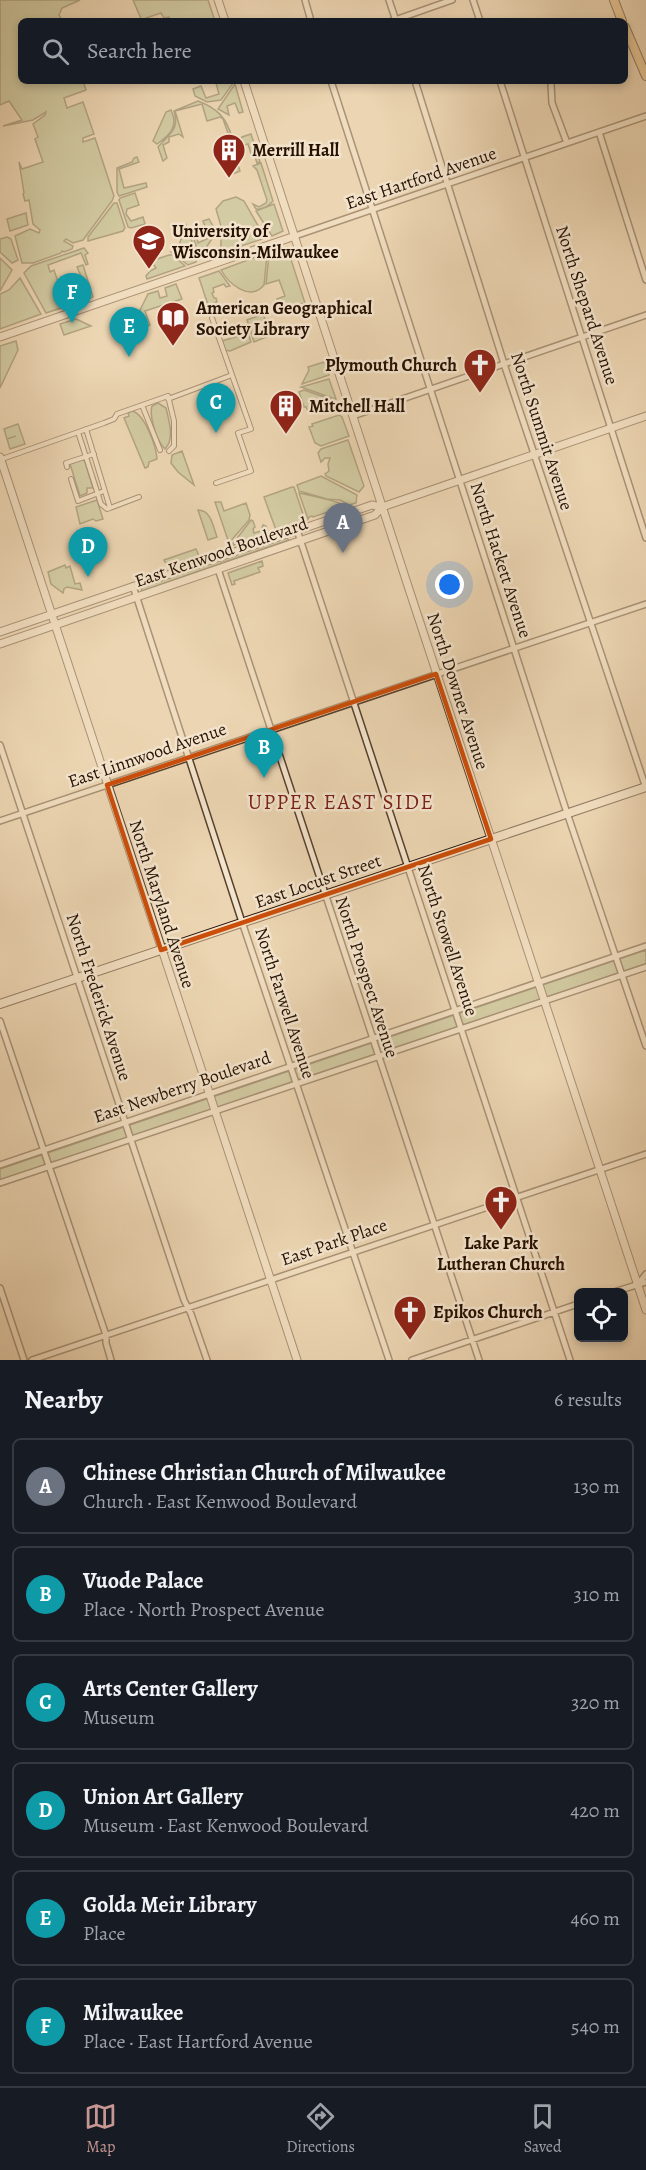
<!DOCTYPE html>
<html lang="en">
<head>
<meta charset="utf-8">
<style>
	:root { --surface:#171b24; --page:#20242c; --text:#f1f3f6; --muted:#9ea1a6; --line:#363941; --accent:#c59692 }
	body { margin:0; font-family:Alegreya,serif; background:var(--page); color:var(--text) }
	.controls { position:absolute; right:18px; bottom:18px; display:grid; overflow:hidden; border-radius:9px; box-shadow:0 3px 9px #0003 }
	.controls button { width:54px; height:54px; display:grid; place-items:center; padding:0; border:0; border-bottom:2px solid var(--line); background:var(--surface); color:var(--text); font:30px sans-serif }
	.you { position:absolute; left:450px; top:585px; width:21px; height:21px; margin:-15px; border:4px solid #fff; border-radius:50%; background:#1a73e8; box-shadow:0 0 0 9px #1a73e833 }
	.badge { display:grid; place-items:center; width:39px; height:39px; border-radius:50%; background:var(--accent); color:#fff; font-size:20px; font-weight:700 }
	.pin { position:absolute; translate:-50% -50px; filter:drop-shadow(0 2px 3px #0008) }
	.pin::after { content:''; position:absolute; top:32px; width:21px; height:18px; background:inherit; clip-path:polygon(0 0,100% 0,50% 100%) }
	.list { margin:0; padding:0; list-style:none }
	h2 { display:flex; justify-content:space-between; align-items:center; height:78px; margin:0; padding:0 24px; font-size:26px }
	h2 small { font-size:20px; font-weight:400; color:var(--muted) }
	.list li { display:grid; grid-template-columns:39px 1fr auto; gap:18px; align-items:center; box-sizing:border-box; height:96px; margin:0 12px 12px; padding:0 12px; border:2px solid var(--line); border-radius:9px }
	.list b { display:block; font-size:22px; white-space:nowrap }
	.list p { margin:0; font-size:20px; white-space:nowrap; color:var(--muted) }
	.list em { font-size:20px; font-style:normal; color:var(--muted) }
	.icon { flex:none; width:33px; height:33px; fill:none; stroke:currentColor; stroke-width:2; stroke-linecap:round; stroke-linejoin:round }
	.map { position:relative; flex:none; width:646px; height:1360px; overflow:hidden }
	.search { position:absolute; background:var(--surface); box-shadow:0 3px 9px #0003; left:18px; right:18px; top:18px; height:66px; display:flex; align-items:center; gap:15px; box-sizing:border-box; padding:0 21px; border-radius:9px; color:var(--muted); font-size:22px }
	.sheet { height:726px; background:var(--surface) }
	nav { display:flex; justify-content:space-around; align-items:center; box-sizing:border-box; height:84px; border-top:2px solid var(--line); background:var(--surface); font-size:16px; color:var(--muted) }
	nav a { display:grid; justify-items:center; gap:3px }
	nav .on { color:var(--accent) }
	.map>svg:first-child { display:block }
</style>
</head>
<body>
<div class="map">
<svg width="646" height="1360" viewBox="0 0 646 1360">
	<rect width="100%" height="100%" fill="#ecd5b2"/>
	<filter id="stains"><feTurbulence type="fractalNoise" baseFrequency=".00333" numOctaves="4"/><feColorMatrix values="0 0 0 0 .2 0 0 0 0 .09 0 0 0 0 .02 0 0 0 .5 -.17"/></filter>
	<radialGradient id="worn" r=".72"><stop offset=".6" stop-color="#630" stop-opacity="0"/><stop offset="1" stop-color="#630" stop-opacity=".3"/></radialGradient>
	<path fill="#b3be90" stroke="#6c6748" stroke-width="1.5" d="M0,0H80L62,8L59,15L62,21H21V81H83L86,90L64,98L67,108L83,102L94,134L83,138V142L95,138L114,196L112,201L83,240L73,243L66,239L64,241L73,246L72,249L64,252L62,251L61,253L33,263H22L15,236L30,229L39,233L40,230L33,224L29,200L25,201L23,194L24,193L19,162L22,169L43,162L35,139L38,137L33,124L45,115L46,112L33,120L3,126L22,120L9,101L0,105Z
		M133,0H208L215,21H171L169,17L164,18L161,13L146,18L147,21H142Z
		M217,81L234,82L221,100L207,102L195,96L193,89L201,86L206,98L219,94L216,83Z
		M235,84L243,112L239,113L235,103L227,106L229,115L218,109Z
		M198,101C217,108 227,118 232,138L230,139L223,119L220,117L207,121L202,104L175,111L183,137L179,134L169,137V142L163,145L167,158L163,161L158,147C169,134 180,130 174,111Z
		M171,110C179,126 170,135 157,144L153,141L166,112Z
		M251,134L260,162L257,163L255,157H252L248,144L238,147L241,156L238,157L234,148L242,137Z
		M228,155L236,159L240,171L228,176L223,157Z
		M137,157L139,162L119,169L124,188L146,183L147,187L119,196L117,192V168L132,162L134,158Z
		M261,163L273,201C269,206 262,210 256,209L253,204L259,207L266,203L267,200L257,170L253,166Z
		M135,193L139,205L127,209L126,214L131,221L143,217L145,224L131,228L128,227L119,200L120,198Z
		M236,197L244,201L265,238L221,253V236L223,233L216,209L223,201Z
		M114,203H117L125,228L123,231L88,241V237Z
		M274,204L283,231L272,236L256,211Z
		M26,213L28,225L10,231L7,219Z
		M209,219L213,226L215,234L200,257L193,237L197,238L198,243L213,236L211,228L206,229L203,221Z
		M186,225L198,258L196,262L188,265L171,252L177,251Z
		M7,237L11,239L18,260L12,263L0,252V239Z
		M287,247L305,303L294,306L276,307L275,305L278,304L277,299L285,296L279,280L266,284L269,254Z
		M84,248L88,253L85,255L88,264L86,265L81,253L48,265L50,272L54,270L58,282H62V284L60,286L62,288L83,281L77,267L83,265L93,297L46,313L24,273L31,266Z
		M264,254L267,255L264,285C250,302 229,284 221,270Z
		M169,255H173L185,266L147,279L146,276L150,271L156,268L151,261Z
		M0,258L12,270L0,291Z
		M219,271L230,286L226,287L224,284L213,288L214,292L212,293L214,298H216L217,302L208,305L199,278Z
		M20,278L41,314L0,329V294L9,290Z
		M176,284L182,299L145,311L150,325L145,327L140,310L148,294L158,291L160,298L167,296L165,288Z
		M263,314L271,335L254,342L247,320Z
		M76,319L91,326L64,335L60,324Z
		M248,333L251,342L230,351L224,350L222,341Z
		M16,341L18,350L0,388V346Z
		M324,362L329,375L302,384L309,370L308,367Z
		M329,379L336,399H335L301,387Z
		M304,390L333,400V402L308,411L306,407H304L299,392Z
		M158,403L166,408C169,421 175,439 165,449C157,442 149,417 152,406Z
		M132,411C145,414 156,446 157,459L149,462L148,467L145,468L124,418L129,416L128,413Z
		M339,415L342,417L349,436L321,446L315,443L309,427L313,426L312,424Z
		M18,424L25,444L10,449L7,439L16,436L7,439L4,429Z
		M348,440L364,486L359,492L326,476L325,474L329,471L328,464L330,458H325L321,462L318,453L321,449Z
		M182,451L194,485L178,472L171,463L172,455Z
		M84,459L93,488H87V493L80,496L70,464Z
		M321,476L357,495L356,503L349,505L340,500L327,499L299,491L297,485Z
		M292,487H294L305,520L276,530L264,497Z
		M299,493C308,495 342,502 346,506L313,517L312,516L309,517L308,519Z
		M97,500L103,519L96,521L93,519L80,524L76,507Z
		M215,502H221L224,511L246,503L250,515L249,520L229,543Z
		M198,510C211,510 213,526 217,537L208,540Z
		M251,520L253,521L255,527L253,529L254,533L261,531L263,525L266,526L268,533L231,546Z
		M286,538L289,540L224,562L223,559Z
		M196,549L199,556L172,566L165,562L164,560Z
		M221,559L222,563L142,591L141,588Z
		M262,561L263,566L258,568L260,572L234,581L235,584L232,585L228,573Z
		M65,565L66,568L70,566L75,584L80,583L82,590L67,587L64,589L63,593L51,584L48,572Z
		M646,950V964L0,1181V1169Z"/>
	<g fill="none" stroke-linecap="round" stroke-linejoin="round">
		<g stroke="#58412c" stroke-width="6">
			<path id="pedestrian" d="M212,318L251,429L238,433L251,471L216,483
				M168,399L232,375
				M142,405L160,450
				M86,429L110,508L139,497
				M78,432L101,504L107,509L110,508
				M2,459L104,423L114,419L117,414L168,396L174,421V446L169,451
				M67,467L66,463L94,454
				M71,479L78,501L104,491"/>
		</g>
		<g stroke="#58412c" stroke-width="8">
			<path id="minor" d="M305,0L311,21
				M389,0L396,21
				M473,0L480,21
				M392,21L452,0
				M331,81L565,807L646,1046
				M415,81L506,370L646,788
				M500,81L646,538
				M551,84L552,103L567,143
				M599,132L646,280
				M295,236L646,116
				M353,416L646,315
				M297,530L570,1360
				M218,569L479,1360
				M133,586L240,916L389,1360
				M0,745L184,1300L191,1314L207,1360
				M0,821L646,604
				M0,1021L106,1335V1343L111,1360
				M0,1165L646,946
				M0,1183L646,967
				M639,1283L646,1274
				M0,1288L24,1360
				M614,1292L646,1282
				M32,1360L646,1154
				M412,1360L578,1304"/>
		</g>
		<g stroke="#58412c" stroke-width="9">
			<path id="tertiary" d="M218,0L225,21
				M244,81L407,583L646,1310
				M0,337L295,236
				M0,457L297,1360
				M0,632L372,505L382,507
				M0,644L375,515L382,507L646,416"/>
		</g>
		<g stroke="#261000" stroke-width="10">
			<path id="secondary" d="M0,1004L646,787"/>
		</g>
		<g stroke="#261000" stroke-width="10">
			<path id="primary" d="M614,0L622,21
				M625,27L646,76"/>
		</g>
		<use href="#pedestrian" stroke="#f3e4cd" stroke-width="4"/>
		<use href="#minor" stroke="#f3e4cd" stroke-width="5"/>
		<use href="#tertiary" stroke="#f3e4cd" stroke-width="7"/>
		<use href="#secondary" stroke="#f3e4cd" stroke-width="8"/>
		<use href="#primary" stroke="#e6ba79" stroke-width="8"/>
	</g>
	<path d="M0 0H646V1360H0ZM436,674L491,839L161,950L107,785Z" fill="#ecd5b2" fill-opacity=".55" fill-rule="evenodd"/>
	<path fill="none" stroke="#cb4e0a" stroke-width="4.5" stroke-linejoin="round" d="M436,674L491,839L161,950L107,785Z"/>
	<defs>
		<g id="building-pin" transform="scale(1.725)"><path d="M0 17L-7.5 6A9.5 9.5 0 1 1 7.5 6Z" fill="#8f2418" stroke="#f3e4cd"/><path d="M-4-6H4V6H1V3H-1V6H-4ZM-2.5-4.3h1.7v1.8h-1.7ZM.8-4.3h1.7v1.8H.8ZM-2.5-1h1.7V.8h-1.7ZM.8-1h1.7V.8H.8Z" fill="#fff"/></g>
		<g id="university-pin" transform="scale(1.725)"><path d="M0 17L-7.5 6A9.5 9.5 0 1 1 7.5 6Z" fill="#8f2418" stroke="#f3e4cd"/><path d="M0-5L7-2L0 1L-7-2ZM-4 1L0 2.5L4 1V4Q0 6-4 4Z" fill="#fff"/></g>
		<g id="library-pin" transform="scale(1.725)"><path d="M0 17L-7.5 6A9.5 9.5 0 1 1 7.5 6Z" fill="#8f2418" stroke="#f3e4cd"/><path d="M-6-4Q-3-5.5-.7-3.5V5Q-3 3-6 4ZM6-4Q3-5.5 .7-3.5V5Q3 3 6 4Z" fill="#fff"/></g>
		<g id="church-pin" transform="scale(1.725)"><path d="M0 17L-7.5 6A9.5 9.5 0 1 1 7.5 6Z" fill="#8f2418" stroke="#f3e4cd"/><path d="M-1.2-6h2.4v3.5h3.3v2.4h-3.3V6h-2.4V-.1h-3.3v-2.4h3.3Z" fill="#fff"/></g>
	</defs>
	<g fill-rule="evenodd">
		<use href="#building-pin" x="229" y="150"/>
		<use href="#university-pin" x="149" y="241"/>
		<use href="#library-pin" x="173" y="318"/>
		<use href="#church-pin" x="480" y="365"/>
		<use href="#building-pin" x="286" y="406"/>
		<use href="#church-pin" x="501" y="1202"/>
		<use href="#church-pin" x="410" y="1312"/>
	</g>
	<g text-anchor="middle" stroke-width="5" stroke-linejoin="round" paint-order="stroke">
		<g font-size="18" font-weight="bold" fill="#261000" stroke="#f3e4cd" text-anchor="start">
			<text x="252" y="156">Merrill Hall</text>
			<text x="172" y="237">University of<tspan x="172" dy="21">Wisconsin-Milwaukee</tspan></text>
			<text x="196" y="314">American Geographical<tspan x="196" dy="21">Society Library</tspan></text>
			<text x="457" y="371" text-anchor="end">Plymouth Church</text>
			<text x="309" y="412">Mitchell Hall</text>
			<text x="501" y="1249" text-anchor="middle">Lake Park<tspan x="501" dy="21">Lutheran Church</tspan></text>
			<text x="433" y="1318">Epikos Church</text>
		</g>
		<g font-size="18" fill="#261000" stroke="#f3e4cd">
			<text transform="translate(421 178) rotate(-19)" y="6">East Hartford Avenue</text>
			<text transform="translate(587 305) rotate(72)" y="6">North Shepard Avenue</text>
			<text transform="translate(542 431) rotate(72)" y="6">North Summit Avenue</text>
			<text transform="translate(221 552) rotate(-19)" y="6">East Kenwood Boulevard</text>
			<text transform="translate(501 560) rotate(72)" y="6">North Hackett Avenue</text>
			<text transform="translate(458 691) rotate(72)" y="6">North Downer Avenue</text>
			<text transform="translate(147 755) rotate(-19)" y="6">East Linnwood Avenue</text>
			<text transform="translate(318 881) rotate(-19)" y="6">East Locust Street</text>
			<text transform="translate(162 904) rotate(72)" y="6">North Maryland Avenue</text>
			<text transform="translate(448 940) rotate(72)" y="6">North Stowell Avenue</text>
			<text transform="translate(367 977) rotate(72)" y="6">North Prospect Avenue</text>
			<text transform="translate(99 997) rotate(72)" y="6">North Frederick Avenue</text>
			<text transform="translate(285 1003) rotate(72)" y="6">North Farwell Avenue</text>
			<text transform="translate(182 1087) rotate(-19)" y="6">East Newberry Boulevard</text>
			<text transform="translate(334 1242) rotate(-19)" y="6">East Park Place</text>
		</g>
		<g font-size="21" letter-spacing="1.5" fill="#7a1f14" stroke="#f3e4cd">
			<text x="341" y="809">UPPER EAST SIDE</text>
		</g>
	</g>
	<rect width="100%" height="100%" filter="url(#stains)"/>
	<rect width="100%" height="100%" fill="url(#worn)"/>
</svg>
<div class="controls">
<button><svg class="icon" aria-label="locate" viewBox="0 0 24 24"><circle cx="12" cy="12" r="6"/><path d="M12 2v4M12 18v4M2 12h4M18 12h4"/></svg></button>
</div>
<div class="you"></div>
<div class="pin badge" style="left:343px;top:553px;background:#6b7280">A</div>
<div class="pin badge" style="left:264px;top:778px;background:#0f9aa8">B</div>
<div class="pin badge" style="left:216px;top:433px;background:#0f9aa8">C</div>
<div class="pin badge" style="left:88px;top:577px;background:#0f9aa8">D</div>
<div class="pin badge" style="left:129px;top:357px;background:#0f9aa8">E</div>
<div class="pin badge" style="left:72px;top:323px;background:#0f9aa8">F</div>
<div class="search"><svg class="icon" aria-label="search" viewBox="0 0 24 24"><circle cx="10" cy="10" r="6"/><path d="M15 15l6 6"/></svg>Search here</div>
</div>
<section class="sheet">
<h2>Nearby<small>6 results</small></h2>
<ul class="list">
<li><span class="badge" style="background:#6b7280">A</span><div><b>Chinese Christian Church of Milwaukee</b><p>Church · East Kenwood Boulevard</p></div><em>130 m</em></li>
<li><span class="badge" style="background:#0f9aa8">B</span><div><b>Vuode Palace</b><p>Place · North Prospect Avenue</p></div><em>310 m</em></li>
<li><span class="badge" style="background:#0f9aa8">C</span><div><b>Arts Center Gallery</b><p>Museum</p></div><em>320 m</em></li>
<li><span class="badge" style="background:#0f9aa8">D</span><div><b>Union Art Gallery</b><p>Museum · East Kenwood Boulevard</p></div><em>420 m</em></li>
<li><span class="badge" style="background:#0f9aa8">E</span><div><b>Golda Meir Library</b><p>Place</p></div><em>460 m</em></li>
<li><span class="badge" style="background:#0f9aa8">F</span><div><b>Milwaukee</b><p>Place · East Hartford Avenue</p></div><em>540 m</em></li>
</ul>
</section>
<nav>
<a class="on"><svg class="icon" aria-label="map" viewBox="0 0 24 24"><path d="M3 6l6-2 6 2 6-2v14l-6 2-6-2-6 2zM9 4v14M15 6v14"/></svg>Map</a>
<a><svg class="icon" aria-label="directions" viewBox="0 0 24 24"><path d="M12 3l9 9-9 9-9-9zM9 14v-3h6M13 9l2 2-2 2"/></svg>Directions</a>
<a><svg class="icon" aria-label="saved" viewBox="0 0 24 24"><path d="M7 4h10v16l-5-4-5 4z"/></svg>Saved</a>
</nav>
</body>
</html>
